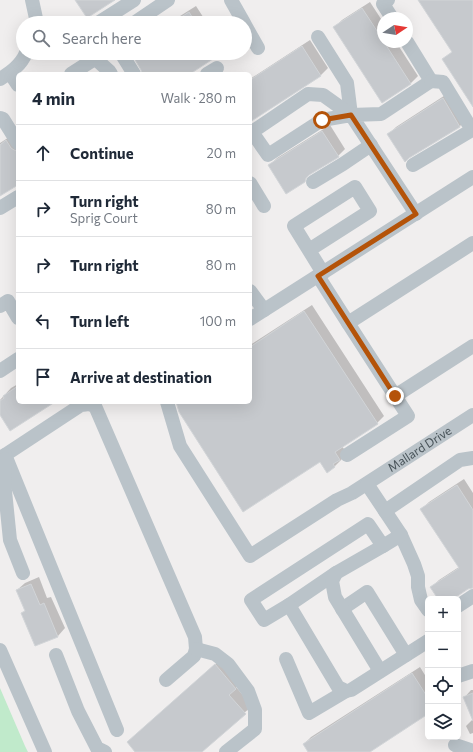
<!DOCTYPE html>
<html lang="en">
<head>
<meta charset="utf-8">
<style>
	:root { --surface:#fff; --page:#f2f2f3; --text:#1f2937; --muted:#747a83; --line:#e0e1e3 }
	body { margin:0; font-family:Commissioner,sans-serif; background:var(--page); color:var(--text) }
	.controls { position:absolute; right:12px; bottom:12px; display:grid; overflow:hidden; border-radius:6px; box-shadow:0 4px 16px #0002 }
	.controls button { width:36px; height:36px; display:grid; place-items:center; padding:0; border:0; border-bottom:1px solid var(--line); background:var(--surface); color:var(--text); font:20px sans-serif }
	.compass { position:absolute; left:377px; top:12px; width:36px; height:36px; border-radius:50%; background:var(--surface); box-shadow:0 4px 16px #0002; rotate:78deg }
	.stop { position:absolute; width:12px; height:12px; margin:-9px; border:3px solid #b45309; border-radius:50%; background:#fff }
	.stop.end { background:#b45309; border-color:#fff; box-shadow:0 1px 4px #0008 }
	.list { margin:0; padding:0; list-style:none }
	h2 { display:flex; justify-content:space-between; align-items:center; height:52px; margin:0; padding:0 16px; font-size:17px }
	h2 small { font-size:13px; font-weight:400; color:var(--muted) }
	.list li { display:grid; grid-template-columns:26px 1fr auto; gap:12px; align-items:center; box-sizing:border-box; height:56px; padding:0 16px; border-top:1px solid var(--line) }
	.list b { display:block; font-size:15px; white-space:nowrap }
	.list p { margin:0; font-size:13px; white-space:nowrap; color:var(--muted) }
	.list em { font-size:13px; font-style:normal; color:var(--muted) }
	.icon { flex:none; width:22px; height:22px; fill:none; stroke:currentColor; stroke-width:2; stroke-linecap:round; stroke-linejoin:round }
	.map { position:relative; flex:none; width:473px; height:752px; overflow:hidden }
	.search { position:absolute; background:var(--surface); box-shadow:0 4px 16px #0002; left:16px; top:16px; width:236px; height:44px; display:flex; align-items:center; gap:10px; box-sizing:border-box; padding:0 14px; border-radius:22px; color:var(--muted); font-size:15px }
	.panel { position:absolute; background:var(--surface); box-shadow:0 4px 16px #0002; left:16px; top:72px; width:236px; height:332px; border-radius:6px }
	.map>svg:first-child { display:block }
</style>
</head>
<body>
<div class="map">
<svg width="473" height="752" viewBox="0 0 473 752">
	<rect width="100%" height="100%" fill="#f0eeee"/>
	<path fill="#c0eacb" d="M0,688L25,746L28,752H0Z"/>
	<path fill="#0003" d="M370,2L383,22V42H396L418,76L411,83L383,101L335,27L342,20Z
		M196,6L207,23H169Z
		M310,40L328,68L321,75L250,121V79Z
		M450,92L467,119L460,126L410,156L389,134L396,127Z
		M330,125L345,149L338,156L311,173L304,181L269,166L277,158Z
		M14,134L18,139V183L0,195V143Z
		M312,305L384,416L377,423L342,446L346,452L341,457L342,459L335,466L327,471L320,461L176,402H250V345Z
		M18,384V402H52L0,414V400L11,388Z
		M464,479L473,493V587L468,588L457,595L455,599H440L432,587L439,580L459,567L422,509L429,502Z
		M39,577L47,598L51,597L65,628L58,636L36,645L23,613L26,610L17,590L25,583Z
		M222,658L242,681L236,687L252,706L200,752H137L128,742Z
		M420,667L428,680V713L368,752H309L304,744L311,737Z
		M471,690H473V718L464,698Z
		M473,719V733L470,734L466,726Z"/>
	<path fill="#c6c9cd" stroke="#d2d5d8" d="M75,0H115L87,18Z
		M418,0H473V107L442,59L452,52Z
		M362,8L383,40V42H384L411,84L382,103L333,27Z
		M189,12L196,23H172Z
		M302,46L321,76L250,122V80Z
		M131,53H222L190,74H142L141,70Z
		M443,98L460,127L409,158L405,162L387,134Z
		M322,131L339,157L309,175L306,178L305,182L286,194L268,165Z
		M6,140L11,148L14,150L18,151V185L0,196V145Z
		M304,311L378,424L335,452L340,460L333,464L335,467L327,473L320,462L243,512L179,412L176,402H250V347Z
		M18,386V402H55L10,431L0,415V401L4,398L3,396Z
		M457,485L473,510V588L468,589L453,599H438L430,587L459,568L420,509Z
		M31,584L40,605L44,603L58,637L35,646L21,613L25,611L16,590Z
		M215,664L236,689L229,695L246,714L202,752H135L127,742Z
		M412,673L428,698V714L370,752H308L303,744Z
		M473,693V721L463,697Z"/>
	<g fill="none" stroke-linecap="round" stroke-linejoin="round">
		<g stroke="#bac3c9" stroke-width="14">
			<path d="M32,0L37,23"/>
			<path d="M231,0L244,23"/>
			<path d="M388,0L383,4L392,18"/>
			<path d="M98,23L134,0"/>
			<path d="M134,23L168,0"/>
			<path d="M245,25L258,48"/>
			<path d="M318,37L347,83L351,115"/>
			<path d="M407,42L431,81L381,114L351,115L322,120L268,155L252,132L308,94L323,95L351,115L416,214"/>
			<path d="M89,53L109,71L111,74"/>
			<path d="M121,53L134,74"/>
			<path d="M10,73L18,85"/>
			<path d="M71,74L96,58"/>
			<path d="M207,74L217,68"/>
			<path d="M0,79C11,72 21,65 26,53"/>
			<path d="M0,118L3,119L18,143"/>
			<path d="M413,165L472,130L443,82L431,81"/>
			<path d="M313,182L343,164L371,145"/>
			<path d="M250,183L264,206"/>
			<path d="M0,208L18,197"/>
			<path d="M309,250L370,211L355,187L294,226L323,273"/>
			<path d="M318,276L348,323L473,243"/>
			<path d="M250,291L264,310"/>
			<path d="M0,306L8,301L18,318"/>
			<path d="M250,319L473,177"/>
			<path d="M0,371L18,359"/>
			<path d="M395,396L473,346"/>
			<path id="s1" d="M167,402L180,446L250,556L337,500L352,493L473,415"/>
			<path d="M5,455L81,405L89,404L95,406L195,637L196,649L194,656L166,680"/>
			<path d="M5,455L117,730"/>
			<path d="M347,455L408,416L348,323"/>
			<path d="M5,459L4,481L10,540L23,573"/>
			<path d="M367,484L401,535L414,564L418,576V587L421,600L428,610"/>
			<path d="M385,511L460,460L473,458"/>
			<path d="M336,573L289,605L264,620L251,600L368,524L383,546"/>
			<path d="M289,605L338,687L346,691L351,690L428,641"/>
			<path d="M458,606L473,596"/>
			<path d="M342,609L367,592L406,655"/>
			<path d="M196,649L215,654L228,664L248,691L255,710V729L226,752"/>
			<path d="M0,650L45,752"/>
			<path d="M56,655L78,711L97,748L105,752"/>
			<path d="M286,659L309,713L346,691"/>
			<path d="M380,671L335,597L332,581L336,573L383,546L401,535"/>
			<path d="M458,676L473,671"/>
			<path d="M455,745L473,751"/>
		</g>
	</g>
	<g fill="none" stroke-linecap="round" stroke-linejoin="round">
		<path stroke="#b45309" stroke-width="5" d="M322,120L351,115L416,214L318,276L395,396"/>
	</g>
	<g text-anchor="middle" stroke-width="4" stroke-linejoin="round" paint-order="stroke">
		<g font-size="12" fill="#485359" stroke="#fff">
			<text dy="4" stroke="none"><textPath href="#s1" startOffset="377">Mallard Drive</textPath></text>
		</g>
	</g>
</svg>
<div class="controls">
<button>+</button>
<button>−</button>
<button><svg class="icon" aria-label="locate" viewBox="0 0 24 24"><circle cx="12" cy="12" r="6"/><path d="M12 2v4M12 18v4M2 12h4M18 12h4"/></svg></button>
<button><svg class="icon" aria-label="layers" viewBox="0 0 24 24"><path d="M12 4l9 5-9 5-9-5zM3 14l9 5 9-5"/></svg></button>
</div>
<svg class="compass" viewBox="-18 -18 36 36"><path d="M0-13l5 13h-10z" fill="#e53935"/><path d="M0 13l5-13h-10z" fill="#747a83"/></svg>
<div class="stop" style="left:322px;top:120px"></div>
<div class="stop end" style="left:395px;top:396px"></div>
<div class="search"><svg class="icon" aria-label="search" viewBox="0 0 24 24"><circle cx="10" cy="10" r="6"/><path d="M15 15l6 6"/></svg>Search here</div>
<section class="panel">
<h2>4 min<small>Walk · 280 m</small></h2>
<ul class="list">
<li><svg class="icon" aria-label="ahead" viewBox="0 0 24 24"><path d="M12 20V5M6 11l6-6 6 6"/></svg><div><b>Continue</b></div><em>20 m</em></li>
<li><svg class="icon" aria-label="right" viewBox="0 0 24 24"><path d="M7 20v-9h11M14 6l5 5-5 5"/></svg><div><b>Turn right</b><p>Sprig Court</p></div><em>80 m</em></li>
<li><svg class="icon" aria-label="right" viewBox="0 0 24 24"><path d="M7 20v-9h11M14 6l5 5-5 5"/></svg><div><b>Turn right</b></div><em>80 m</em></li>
<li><svg class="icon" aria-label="left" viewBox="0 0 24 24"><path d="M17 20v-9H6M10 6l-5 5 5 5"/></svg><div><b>Turn left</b></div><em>100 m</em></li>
<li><svg class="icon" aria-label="arrive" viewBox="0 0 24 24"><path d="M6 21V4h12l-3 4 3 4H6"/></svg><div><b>Arrive at destination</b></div></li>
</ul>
</section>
</div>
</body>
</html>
